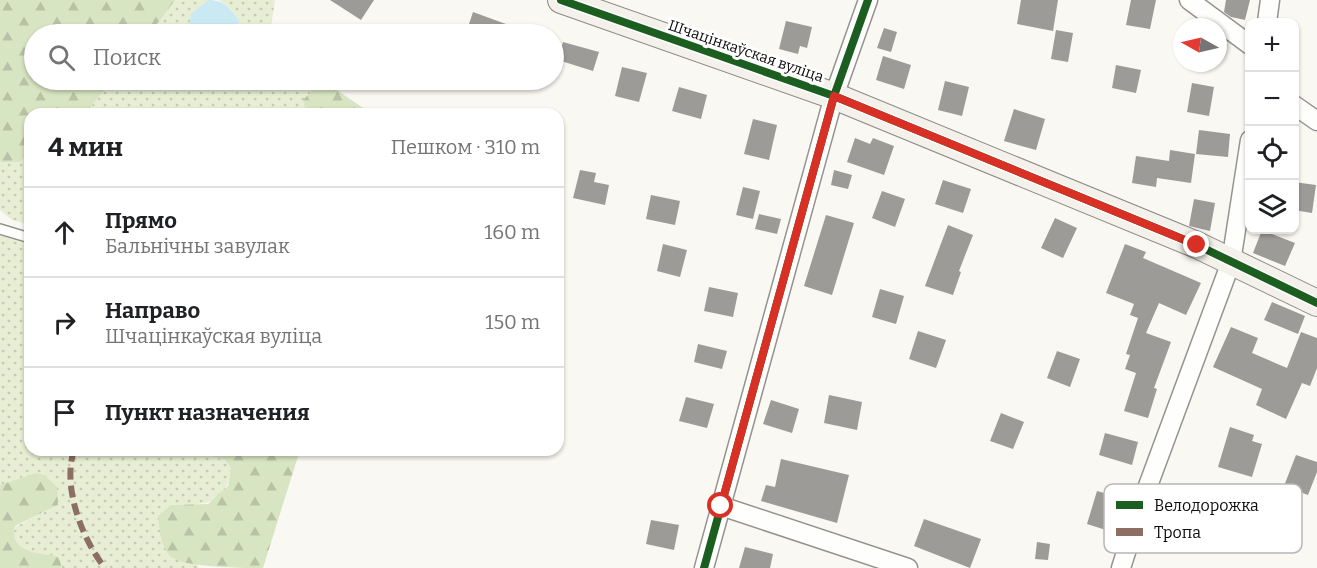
<!DOCTYPE html>
<html lang="ru">
<head>
<meta charset="utf-8">
<style>
	:root { --surface:#fff; --page:#f2f2f2; --text:#202124; --muted:#757577; --line:#e0e0e0 }
	body { margin:0; font-family:Bitter,serif; background:var(--page); color:var(--text) }
	.controls { position:absolute; right:18px; top:18px; display:grid; overflow:hidden; border-radius:12px; box-shadow:0 2px 4px #0004 }
	.controls button { width:54px; height:54px; display:grid; place-items:center; padding:0; border:0; border-bottom:2px solid var(--line); background:var(--surface); color:var(--text); font:30px sans-serif }
	.compass { position:absolute; left:1173px; top:18px; width:54px; height:54px; border-radius:50%; background:var(--surface); box-shadow:0 2px 4px #0004; rotate:278deg }
	.stop { position:absolute; width:18px; height:18px; margin:-14px; border:4px solid #d93025; border-radius:50%; background:#fff }
	.stop.end { background:#d93025; border-color:#fff; box-shadow:0 2px 6px #0008 }
	.list { margin:0; padding:0; list-style:none }
	h2 { display:flex; justify-content:space-between; align-items:center; height:78px; margin:0; padding:0 24px; font-size:26px }
	h2 small { font-size:20px; font-weight:400; color:var(--muted) }
	.list li { display:grid; grid-template-columns:39px 1fr auto; gap:18px; align-items:center; box-sizing:border-box; height:90px; padding:0 24px; border-top:2px solid var(--line) }
	.list b { display:block; font-size:22px; white-space:nowrap }
	.list p { margin:0; font-size:20px; white-space:nowrap; color:var(--muted) }
	.list em { font-size:20px; font-style:normal; color:var(--muted) }
	.icon { flex:none; width:33px; height:33px; fill:none; stroke:currentColor; stroke-width:2; stroke-linecap:round; stroke-linejoin:round }
	.map { position:relative; flex:none; width:1317px; height:568px; overflow:hidden }
	.search { position:absolute; background:var(--surface); box-shadow:0 2px 4px #0004; left:24px; top:24px; width:540px; height:66px; display:flex; align-items:center; gap:15px; box-sizing:border-box; padding:0 21px; border-radius:33px; color:var(--muted); font-size:22px }
	.panel { position:absolute; background:var(--surface); box-shadow:0 2px 4px #0004; left:24px; top:108px; width:540px; height:348px; border-radius:18px }
	.map>svg:first-child { display:block }
</style>
</head>
<body>
<div class="map">
<svg width="1317" height="568" viewBox="0 0 1317 568">
	<defs>
		<pattern id="green-dots" width="8" height="8" patternUnits="userSpaceOnUse" patternTransform="scale(1.5)"><rect width="8" height="8" fill="#e7eed3"/><path d="M2 2h.1M6 6h.1" fill="none" stroke="#c5cbb4" stroke-width="1.8" stroke-linecap="round"/></pattern>
		<pattern id="forest-firs" width="22" height="20" patternUnits="userSpaceOnUse" patternTransform="scale(1.5)"><rect width="22" height="20" fill="#d8e5c2"/><path d="M5 1l3.5 6h-7zM16 11l3.5 6h-7z" fill="#b8c3a6"/></pattern>
	</defs>
	<rect width="100%" height="100%" fill="#faf8f2"/>
	<path fill="url(#green-dots)" d="M175,0H208L191,15L190,34H144L159,22Z
		M219,0H275L270,34H228L240,22L231,9Z
		M113,80H322L303,100L306,114H81L88,110Z
		M30,152V225L12,220L0,210V159L2,162H20Z
		M0,235L30,245V450H189L225,460L231,468C226,507 205,504 171,505L199,568H62L59,557C39,553 8,553 15,527L58,505L35,473L0,485Z"/>
	<path fill="url(#forest-firs)" d="M0,0H175L159,22L144,34H34V80H113L88,110L81,114H30V152L20,162H1L0,159Z
		M322,80L372,114H306L303,100Z
		M189,450H300L263,568C241,568 184,568 170,556C160,545 160,530 158,516L171,505L208,504L228,486L231,468L225,460Z
		M35,473L44,475L57,487L58,505L15,526C8,553 40,553 59,557L62,568H0V485Z"/>
	<path fill="#cae9f2" d="M208,0C225,0 231,9 240,22L228,34L188,33L191,14Z"/>
	<path fill="#9d9b98" d="M330,0H374L361,20Z
		M1021,0H1058L1053,31L1017,24Z
		M1131,0H1156L1150,29L1126,25Z
		M1226,0H1250L1245,20L1231,17L1224,12Z
		M473,12L531,33V34H480L467,30Z
		M786,21L812,27L807,48L800,46L798,54L779,49Z
		M884,28L897,32L891,52L877,48Z
		M1056,30L1073,33L1068,62L1051,59Z
		M563,42L599,52L593,71L558,60Z
		M883,56L911,65L904,89L876,80Z
		M1116,65L1141,70L1136,93L1112,88Z
		M622,67L647,73L639,102L615,96Z
		M945,81L969,87L962,116L938,110Z
		M1192,83L1214,87L1209,116L1187,112Z
		M679,87L707,95L701,119L672,111Z
		M1014,109L1045,119L1036,150L1004,141Z
		M753,119L777,125L769,160L744,154Z
		M1199,130L1230,134L1228,157L1196,154Z
		M855,138L870,144L873,138L894,146L884,175L847,162Z
		M1170,150L1195,154L1191,183L1157,178L1156,187L1132,183L1136,156L1169,161Z
		M580,170L596,173L594,182L609,185L605,205L573,198Z
		M834,170L852,175L848,189L831,185Z
		M943,180L971,189L963,213L935,204Z
		M1294,182L1316,185L1312,213L1294,210Z
		M743,187L760,191L753,219L736,215Z
		M882,191L905,199L895,227L872,218Z
		M651,195L680,201L675,225L646,219Z
		M1194,199L1215,203L1210,231L1189,226Z
		M759,214L781,219L777,234L755,229Z
		M826,215L854,223L832,295L804,286Z
		M1055,218L1077,228L1063,258L1041,248Z
		M948,225L973,235L959,271L961,272L953,295L925,286Z
		M1262,230L1295,243L1285,266L1253,253Z
		M663,244L687,250L680,277L657,271Z
		M1125,244L1146,252L1143,258L1201,283L1186,315L1159,303L1146,333L1171,342L1154,388L1157,389L1148,418L1124,411L1136,373L1125,369L1130,355L1126,354L1138,318L1130,315L1134,304L1106,293Z
		M709,287L738,293L733,317L704,311Z
		M880,289L904,296L896,324L872,317Z
		M1272,302L1305,316L1298,334L1264,320Z
		M1231,327L1258,338L1252,353L1287,368L1301,332L1317,338V368L1310,386L1302,383L1286,419L1256,405L1262,389L1213,367Z
		M918,331L946,340L936,368L909,359Z
		M698,344L727,351L722,369L694,362Z
		M1057,351L1080,359L1070,387L1047,378Z
		M829,395L862,402L857,430L824,423Z
		M686,397L714,404L707,428L679,421Z
		M771,400L799,409L792,433L763,424Z
		M1001,413L1024,422L1013,449L990,441Z
		M1230,427L1254,435L1252,441L1262,444L1252,477L1218,467Z
		M1105,433L1138,442L1132,465L1099,455Z
		M1296,455L1317,462V472L1308,495L1284,486Z
		M781,459L849,475L837,523L761,501L766,485L775,487Z
		M1097,491L1119,497L1109,531L1087,524Z
		M924,519L981,539L970,568L914,546Z
		M651,520L679,525L674,550L646,544Z
		M1037,542L1050,544L1048,560L1035,559Z
		M745,547L773,554L770,568H739Z"/>
	<g fill="none" stroke-linecap="round" stroke-linejoin="round">
		<g stroke="#949390" stroke-width="12">
			<path id="lane" d="M0,229L30,238"/>
		</g>
		<g stroke="#949390" stroke-width="21">
			<path id="street" d="M1189,0L1250,45
				M1267,22L1270,0
				M1294,105L1317,121
				M721,506L908,568
				M704,568L834,96L868,0
				M1121,568L1142,502L1231,262L1250,140"/>
		</g>
		<g stroke="#8a8987" stroke-width="28">
			<path id="secondary" d="M561,0L834,96L1197,245L1317,303"/>
		</g>
		<use href="#lane" stroke="#fefefd" stroke-width="9"/>
		<use href="#street" stroke="#fefefd" stroke-width="18"/>
		<use href="#secondary" stroke="#f4f1ea" stroke-width="26"/>
		<path stroke="#8d6e63" stroke-width="6" stroke-dasharray="12 6" stroke-linecap="butt" d="M74,450C62,487 82,539 105,568"/>
		<g stroke="#fff" stroke-width="11">
			<path id="cycleway" d="M561,0L834,96L1197,245L1317,303
				M704,568L834,96L868,0"/>
		</g>
		<use href="#cycleway" stroke="#1b5e20" stroke-width="8"/>
	</g>
	<g fill="none" stroke-linecap="round" stroke-linejoin="round">
		<path stroke="#d93025" stroke-width="8" d="M721,506L834,96L1197,245"/>
	</g>
	<g text-anchor="middle" stroke-width="6" stroke-linejoin="round" paint-order="stroke">
		<g font-size="15" fill="#0d0d0d" stroke="#fff">
			<text transform="translate(746 51) rotate(19)" y="5">Шчацінкаўская вуліца</text>
		</g>
	</g>
	<rect x="1104" y="484" width="198" height="69" rx="9" fill="#fff" stroke="#b6b6b6" stroke-width="1.5"/>
	<rect x="1116" y="501" width="27" height="8" fill="#1b5e20"/>
	<rect x="1116" y="528" width="27" height="8" fill="#8d6e63"/>
	<g font-size="16" fill="#0d0d0d">
		<text x="1154" y="511">Велодорожка</text>
		<text x="1154" y="538">Тропа</text>
	</g>
</svg>
<div class="controls">
<button>+</button>
<button>−</button>
<button><svg class="icon" aria-label="locate" viewBox="0 0 24 24"><circle cx="12" cy="12" r="6"/><path d="M12 2v4M12 18v4M2 12h4M18 12h4"/></svg></button>
<button><svg class="icon" aria-label="layers" viewBox="0 0 24 24"><path d="M12 4l9 5-9 5-9-5zM3 14l9 5 9-5"/></svg></button>
</div>
<svg class="compass" viewBox="-18 -18 36 36"><path d="M0-13l5 13h-10z" fill="#e53935"/><path d="M0 13l5-13h-10z" fill="#757577"/></svg>
<div class="stop" style="left:721px;top:506px"></div>
<div class="stop end" style="left:1197px;top:245px"></div>
<div class="search"><svg class="icon" aria-label="search" viewBox="0 0 24 24"><circle cx="10" cy="10" r="6"/><path d="M15 15l6 6"/></svg>Поиск</div>
<section class="panel">
<h2>4 мин<small>Пешком · 310 m</small></h2>
<ul class="list">
<li><svg class="icon" aria-label="ahead" viewBox="0 0 24 24"><path d="M12 20V5M6 11l6-6 6 6"/></svg><div><b>Прямо</b><p>Бальнічны завулак</p></div><em>160 m</em></li>
<li><svg class="icon" aria-label="right" viewBox="0 0 24 24"><path d="M7 20v-9h11M14 6l5 5-5 5"/></svg><div><b>Направо</b><p>Шчацінкаўская вуліца</p></div><em>150 m</em></li>
<li><svg class="icon" aria-label="arrive" viewBox="0 0 24 24"><path d="M6 21V4h12l-3 4 3 4H6"/></svg><div><b>Пункт назначения</b></div></li>
</ul>
</section>
</div>
</body>
</html>
